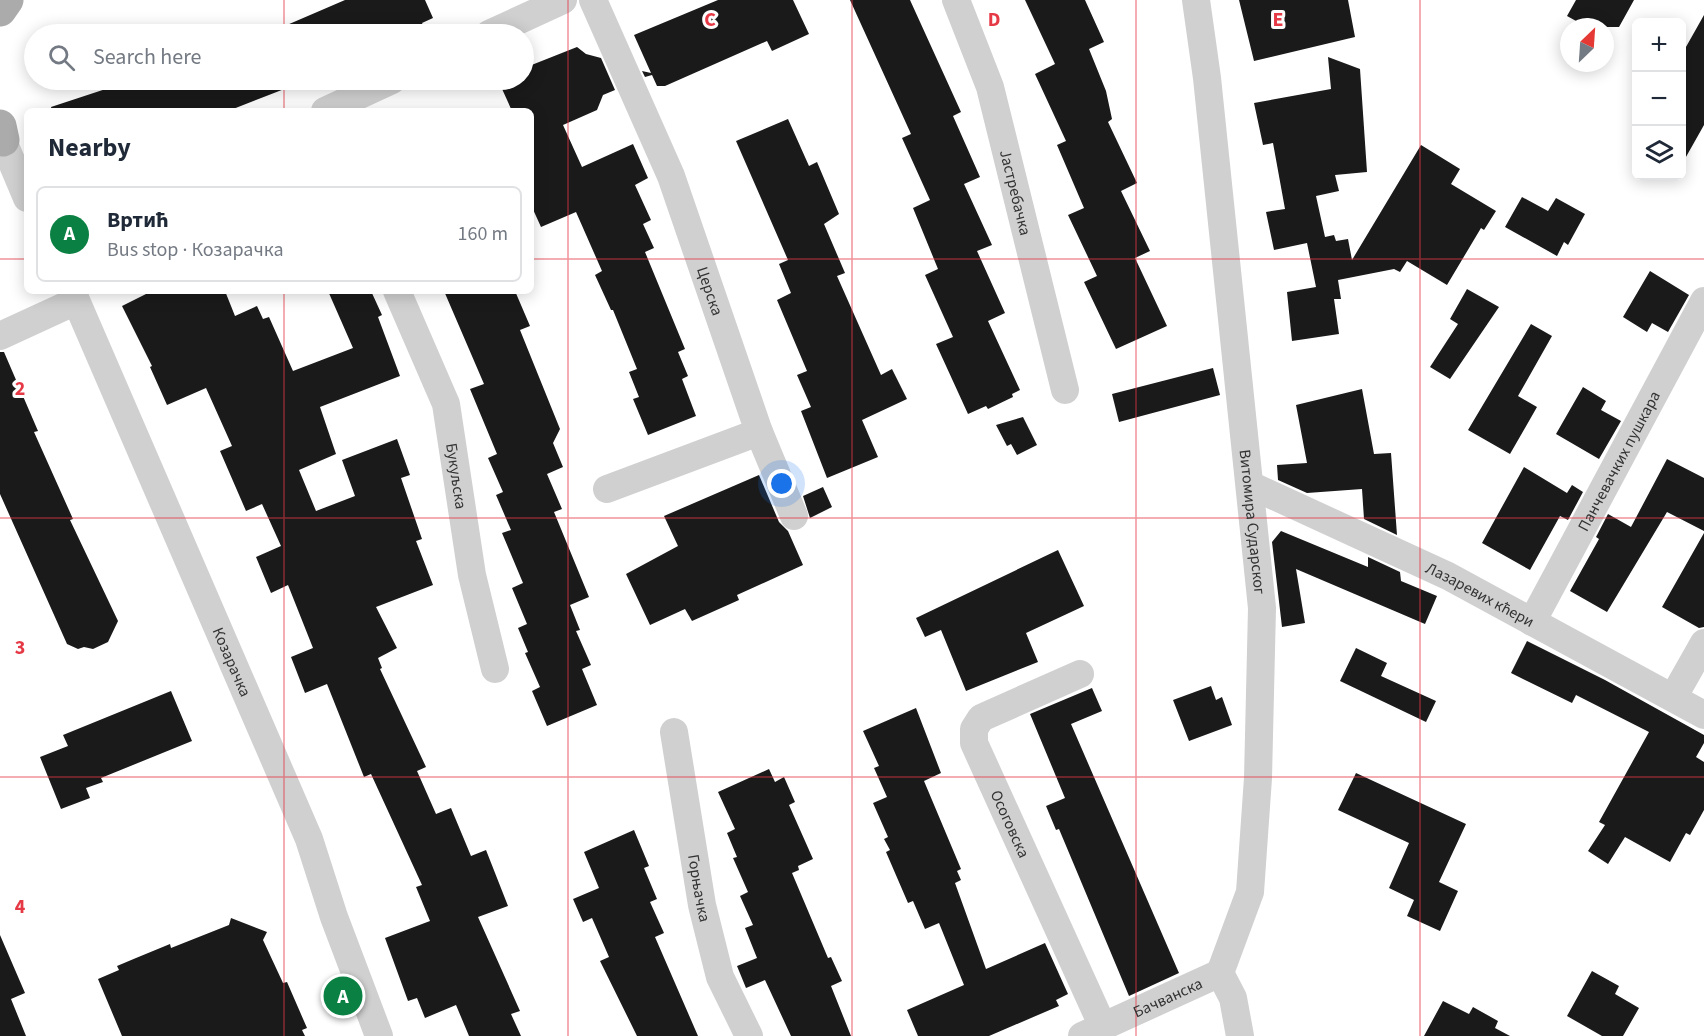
<!DOCTYPE html>
<html lang="en">
<head>
<meta charset="utf-8">
<style>
	:root { --surface:#fff; --page:#f6f6f7; --text:#1f2937; --muted:#747a83; --line:#e0e1e3; --accent:#0b8043 }
	body { margin:0; font-family:"Source Sans 3",sans-serif; background:var(--page); color:var(--text) }
	.controls { position:absolute; right:18px; top:18px; display:grid; overflow:hidden; border-radius:9px; box-shadow:0 3px 15px #0003 }
	.controls button { width:54px; height:54px; display:grid; place-items:center; padding:0; border:0; border-bottom:2px solid var(--line); background:var(--surface); color:var(--text); font:30px sans-serif }
	.compass { position:absolute; left:1560px; top:18px; width:54px; height:54px; border-radius:50%; background:var(--surface); box-shadow:0 3px 15px #0003; rotate:25deg }
	.you { position:absolute; left:782px; top:484px; width:21px; height:21px; margin:-15px; border:4px solid #fff; border-radius:50%; background:#1a73e8; box-shadow:0 0 0 9px #1a73e833 }
	.badge { display:grid; place-items:center; width:39px; height:39px; border-radius:50%; background:var(--accent); color:#fff; font-size:20px; font-weight:700 }
	.pin { position:absolute; translate:-50% -50%; border:3px solid #fff; box-shadow:0 2px 6px #0006 }
	.list { margin:0; padding:0; list-style:none }
	h2 { display:flex; justify-content:space-between; align-items:center; height:78px; margin:0; padding:0 24px; font-size:26px }
	h2 small { font-size:20px; font-weight:400; color:var(--muted) }
	.list li { display:grid; grid-template-columns:39px 1fr auto; gap:18px; align-items:center; box-sizing:border-box; height:96px; margin:0 12px 12px; padding:0 12px; border:2px solid var(--line); border-radius:9px }
	.list b { display:block; font-size:22px; white-space:nowrap }
	.list p { margin:0; font-size:20px; white-space:nowrap; color:var(--muted) }
	.list em { font-size:20px; font-style:normal; color:var(--muted) }
	.icon { flex:none; width:33px; height:33px; fill:none; stroke:currentColor; stroke-width:2; stroke-linecap:round; stroke-linejoin:round }
	.map { position:relative; flex:none; width:1704px; height:1036px; overflow:hidden }
	.search { position:absolute; background:var(--surface); box-shadow:0 3px 15px #0003; left:24px; top:24px; width:510px; height:66px; display:flex; align-items:center; gap:15px; box-sizing:border-box; padding:0 21px; border-radius:33px; color:var(--muted); font-size:22px }
	.panel { position:absolute; background:var(--surface); box-shadow:0 3px 15px #0003; left:24px; top:108px; width:510px; height:186px; border-radius:9px }
	.map>svg:first-child { display:block }
</style>
</head>
<body>
<div class="map">
<svg width="1704" height="1036" viewBox="0 0 1704 1036">
	<rect width="100%" height="100%" fill="#fff"/>
	<path fill="#1a1a1a" d="M345,0H425L433,18L422,23L427,34H266Z
		M718,0H793L809,34L772,51L767,41L665,86H657L652,75L645,77L642,71L651,73L634,35Z
		M850,0H910L961,112L953,116L980,177L964,184L992,245L977,251L1005,313L988,321L1020,390L1012,394L1013,397L988,409L986,406L968,414L936,344L953,337L925,275L938,269L913,208L930,200L902,138L911,134Z
		M1025,0H1085L1104,42L1089,49L1106,91L1112,119L1108,122L1137,183L1121,191L1150,251L1135,258L1167,326L1116,349L1084,282L1097,276L1068,215L1084,208L1057,145L1066,141L1035,74L1055,64Z
		M1239,0H1348L1355,37L1254,61Z
		M1576,0H1634L1619,27H1587L1567,16Z
		M1704,15V125L1682,164V54Z
		M577,47L586,54L601,58L615,90L603,95L597,110L563,125L582,167L633,144L648,178L635,185L651,220L643,224L654,248L645,252L685,349L678,352L688,376L682,379L696,416L648,435L633,399L639,397L629,372L637,369L613,310H611L595,275L602,271L576,212L541,227L531,205V111H512L498,80H524V68Z
		M1328,57L1360,69L1367,172L1335,175L1339,191L1316,196L1325,237L1334,235L1336,241L1348,239L1352,260L1421,145L1460,169L1451,184L1496,211L1484,230L1481,228L1447,285L1407,261L1400,272L1394,269L1338,280L1341,299H1334L1339,334L1292,341L1287,292L1316,287L1307,243L1274,250L1266,212L1285,209L1273,143L1263,145L1254,103L1331,89Z
		M133,80H305V81L228,111H52L51,107Z
		M788,119L809,166L817,162L839,214L824,224L845,273L837,276L881,375L892,369L907,399L862,420L878,457L827,478L801,411L811,407L797,375L807,371L777,300L791,293L779,264L788,260L736,141Z
		M1522,197L1548,211L1556,198L1585,214L1568,245L1564,242L1557,256L1505,227Z
		M1650,271L1689,295L1668,332L1652,323L1647,332L1623,317Z
		M1467,289L1499,307L1450,379L1430,367L1458,324L1450,319Z
		M152,291H225L235,316L257,306L263,319L269,317L293,371L353,348L328,291H371L382,315L378,317L400,376L320,407L336,454L299,470L316,511L355,496L342,460L397,439L410,475L401,478L422,539L416,541L433,585L376,607L397,648L378,658L382,668L380,669L426,767L417,771L436,814L451,808L471,856L486,850L508,906L478,917L520,1011L511,1014L521,1036H469L456,1005L425,1018L417,998L408,1001L385,938L430,921L416,887L422,885L371,774L364,777L327,684L305,693L291,657L313,648L288,585L271,593L256,557L281,546L262,504L246,511L220,451L232,446L206,388L167,405L150,367L152,366L122,306Z
		M444,291H515L530,326L520,330L560,429L553,443L563,467L547,474L562,509L554,512L589,597L570,605L580,630L576,631L591,665L582,669L597,705L547,726L532,691L540,687L525,653L528,652L518,628L527,624L512,588L523,583L502,533L511,530L496,495L503,492L488,458L497,454L470,389L484,384Z
		M1531,324L1552,336L1518,396L1537,407L1510,454L1468,430Z
		M0,352H4L38,431L34,432L73,519L70,520L118,621L108,642L93,649L84,647L78,649L67,644L0,494Z
		M1213,368L1220,395L1119,422L1112,394Z
		M1583,387L1606,401L1601,410L1621,421L1599,459L1556,434Z
		M1362,389L1374,454L1391,453L1397,535L1364,519L1362,489L1307,493L1278,480L1277,465L1307,463L1296,405Z
		M1023,417L1037,445L1017,455L1011,444L1007,446L996,425Z
		M1667,459L1704,478V531L1667,512L1607,612L1570,591L1599,539L1596,537L1608,514L1631,527Z
		M1524,467L1567,493L1572,485L1583,492L1568,520L1560,516L1530,570L1482,543Z
		M759,475L779,522L788,531L803,565L737,595L739,600L692,621L685,609L650,625L626,574L678,546L664,516Z
		M823,487L832,507L810,518L803,496Z
		M1281,531L1368,567V557L1400,572L1401,581L1437,596L1425,624L1296,569L1305,623L1282,627L1272,542Z
		M1704,533V627L1699,628L1662,607Z
		M1058,550L1084,606L1026,633L1038,662L966,691L941,630L925,637L916,618Z
		M1527,641L1605,680L1704,735V743L1696,757L1704,762V810L1690,835L1686,833L1670,862L1625,837L1608,864L1588,851L1605,825L1599,822L1649,732L1576,695L1572,703L1511,673Z
		M1356,648L1387,663L1381,676L1436,701L1426,722L1340,681Z
		M1211,686L1216,700L1222,697L1232,725L1189,741L1173,700Z
		M1092,688L1102,711L1071,724L1179,973L1129,996L1059,829L1056,830L1046,806L1065,798L1030,714Z
		M171,691L192,741L101,778L103,782L86,788L90,798L61,809L40,757L68,746L63,735Z
		M916,708L941,773L924,781L961,869L957,871L961,880L955,883L986,969L1045,943L1068,994L1056,1000L1059,1006L989,1036H918L907,1010L964,985L939,923L925,929L913,901L908,903L886,852L890,850L884,839L888,837L873,803L887,797L874,768L879,766L863,731Z
		M769,769L775,782L784,777L795,802L789,805L813,859L798,866L799,870L792,873L828,958L831,957L842,981L831,986L851,1036H791L765,980L746,988L737,966L757,958L745,928L753,925L740,896L748,892L733,858L737,857L727,833L735,829L718,792Z
		M1356,773L1466,824L1439,882L1458,891L1440,931L1407,916L1414,900L1389,888L1409,843L1338,810Z
		M634,830L649,866L644,868L657,899L650,902L664,933L655,937L698,1036H637L600,961L609,957L592,918L583,922L573,899L599,888L584,852Z
		M231,918L267,932L263,940L283,983L287,982L307,1028L302,1030L305,1036H122L98,979L119,970L117,966L136,958L170,944L171,948L229,925Z
		M0,935L25,993L11,999L26,1036H0Z
		M1592,971L1619,986L1615,994L1639,1008L1623,1036H1602L1567,1016Z
		M1443,1001L1469,1014L1473,1007L1498,1021L1495,1028L1510,1036H1424Z"/>
	<g fill="none" stroke-linecap="round" stroke-linejoin="round">
		<g stroke="#d0d0d0" stroke-width="28">
			<path id="s1" d="M593,0L671,176L759,432L607,489"/>
			<path id="s2" d="M956,0L990,87L1065,390"/>
			<path id="s3" d="M1196,0L1207,78L1262,608L1258,778L1250,892L1220,973L1233,998L1240,1036"/>
			<path d="M489,34L563,0"/>
			<path d="M325,111L392,80"/>
			<path d="M0,134L27,198"/>
			<path id="s4" d="M72,291L309,839L334,917L379,1036"/>
			<path id="s5" d="M397,291L446,404L472,575L495,669"/>
			<path d="M0,336L76,301"/>
			<path d="M759,432L794,516"/>
			<path id="s6" d="M1250,485L1448,576L1704,715"/>
			<path id="s7" d="M1532,622L1704,301"/>
			<path id="s8" d="M1080,674L981,718L974,729V743L1103,1027"/>
			<path d="M1674,696L1704,643"/>
			<path id="s9" d="M674,732L702,905L720,977L749,1036"/>
			<path id="s10" d="M1082,1036L1220,973"/>
		</g>
		<path stroke="#ababab" stroke-width="33" d="M0,10L7,0
			M0,126L3,140"/>
	</g>
	<path fill="none" stroke="#e63946" stroke-width="1.5" stroke-opacity="0.55" d="M284,0V34M568,0V1036M852,0V1036M1136,0V1036M1420,0V1036M284,80V111M0,259H27M531,259H1704M284,291V1036M0,518H1704M0,777H1704"/>
	<g text-anchor="middle" stroke-width="6" stroke-linejoin="round" paint-order="stroke">
		<g font-size="16" fill="#333" stroke="#fff">
			<text dy="6" stroke="none"><textPath href="#s2" startOffset="202">Јастребачка</textPath></text>
			<text dy="6" stroke="none"><textPath href="#s1" startOffset="314">Церска</textPath></text>
			<text dy="6" stroke="none"><textPath href="#s7" startOffset="183">Панчевачких пушкара</textPath></text>
			<text dy="6" stroke="none"><textPath href="#s5" startOffset="196">Букуљска</textPath></text>
			<text dy="6" stroke="none"><textPath href="#s3" startOffset="525">Витомира Сударског</textPath></text>
			<text dy="6" stroke="none"><textPath href="#s6" startOffset="255">Лазаревих кћери</textPath></text>
			<text dy="6" stroke="none"><textPath href="#s4" startOffset="404">Козарачка</textPath></text>
			<text dy="6" stroke="none"><textPath href="#s8" startOffset="224">Осоговска</textPath></text>
			<text dy="6" stroke="none"><textPath href="#s9" startOffset="158">Горњачка</textPath></text>
			<text dy="6" stroke="none"><textPath href="#s10" startOffset="94">Бачванска</textPath></text>
		</g>
	</g>
	<g font-size="20" text-anchor="middle" font-weight="bold" fill="#e63946" stroke="#fff" stroke-width="6" stroke-linejoin="round" paint-order="stroke">
		<text x="710" y="26">C</text>
		<text x="994" y="26">D</text>
		<text x="1278" y="26">E</text>
		<text x="20" y="395">2</text>
		<text x="20" y="654">3</text>
		<text x="20" y="913">4</text>
	</g>
</svg>
<div class="controls">
<button>+</button>
<button>−</button>
<button><svg class="icon" aria-label="layers" viewBox="0 0 24 24"><path d="M12 4l9 5-9 5-9-5zM3 14l9 5 9-5"/></svg></button>
</div>
<svg class="compass" viewBox="-18 -18 36 36"><path d="M0-13l5 13h-10z" fill="#e53935"/><path d="M0 13l5-13h-10z" fill="#747a83"/></svg>
<div class="you"></div>
<div class="pin badge" style="left:343px;top:996px">A</div>
<div class="search"><svg class="icon" aria-label="search" viewBox="0 0 24 24"><circle cx="10" cy="10" r="6"/><path d="M15 15l6 6"/></svg>Search here</div>
<section class="panel">
<h2>Nearby<small></small></h2>
<ul class="list">
<li><span class="badge">A</span><div><b>Вртић</b><p>Bus stop · Козарачка</p></div><em>160 m</em></li>
</ul>
</section>
</div>
</body>
</html>
